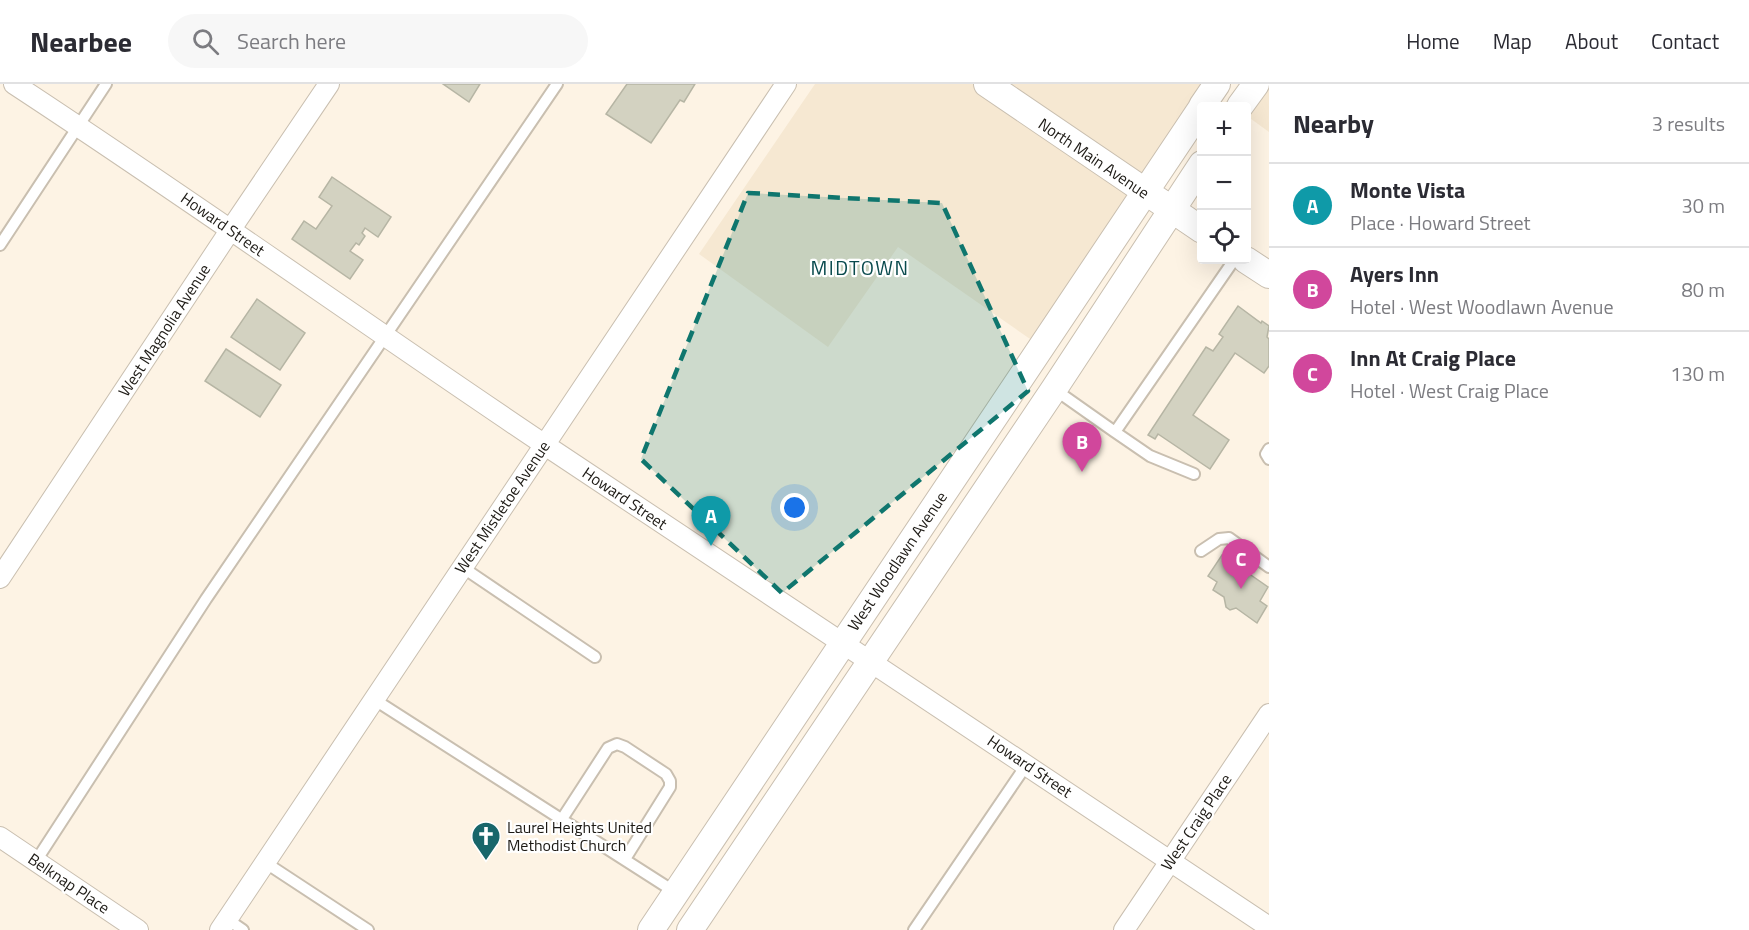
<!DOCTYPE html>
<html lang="en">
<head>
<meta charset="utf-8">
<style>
	:root { --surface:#fff; --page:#f7f7f7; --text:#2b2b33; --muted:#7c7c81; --line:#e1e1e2; --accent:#0f766e }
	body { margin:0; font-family:"Titillium Web",sans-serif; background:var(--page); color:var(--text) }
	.controls { position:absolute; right:18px; top:18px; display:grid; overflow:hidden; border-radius:6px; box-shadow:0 6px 24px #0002 }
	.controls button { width:54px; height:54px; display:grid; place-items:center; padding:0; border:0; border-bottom:2px solid var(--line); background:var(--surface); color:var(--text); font:30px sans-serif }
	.you { position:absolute; left:795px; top:424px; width:21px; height:21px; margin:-15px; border:4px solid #fff; border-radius:50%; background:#1a73e8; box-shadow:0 0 0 9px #1a73e833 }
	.badge { display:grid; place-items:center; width:39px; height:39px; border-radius:50%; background:var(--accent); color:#fff; font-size:20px; font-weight:700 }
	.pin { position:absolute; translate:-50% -50px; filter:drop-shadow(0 2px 3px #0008) }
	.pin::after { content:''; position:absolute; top:32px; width:21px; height:18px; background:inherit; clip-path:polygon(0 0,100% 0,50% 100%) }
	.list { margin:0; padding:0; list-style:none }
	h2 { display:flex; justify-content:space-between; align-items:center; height:78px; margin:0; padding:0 24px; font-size:26px }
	h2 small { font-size:20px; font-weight:400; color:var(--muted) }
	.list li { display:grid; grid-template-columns:39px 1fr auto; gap:18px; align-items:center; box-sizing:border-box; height:84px; padding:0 24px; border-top:2px solid var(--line) }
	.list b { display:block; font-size:22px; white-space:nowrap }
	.list p { margin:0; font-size:20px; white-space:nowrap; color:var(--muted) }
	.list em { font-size:20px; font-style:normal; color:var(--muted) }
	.icon { flex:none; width:33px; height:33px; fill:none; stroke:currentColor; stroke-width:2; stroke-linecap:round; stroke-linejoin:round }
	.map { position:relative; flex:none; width:1269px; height:846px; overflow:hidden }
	header { display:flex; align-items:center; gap:36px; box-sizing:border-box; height:84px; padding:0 30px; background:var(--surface); border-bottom:2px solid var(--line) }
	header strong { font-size:28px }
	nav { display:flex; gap:33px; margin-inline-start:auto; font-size:21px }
	.search { width:420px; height:54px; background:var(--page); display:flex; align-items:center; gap:15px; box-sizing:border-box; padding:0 21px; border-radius:33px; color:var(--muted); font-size:22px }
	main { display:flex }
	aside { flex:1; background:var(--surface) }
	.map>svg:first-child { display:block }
</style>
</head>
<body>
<header>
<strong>Nearbee</strong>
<div class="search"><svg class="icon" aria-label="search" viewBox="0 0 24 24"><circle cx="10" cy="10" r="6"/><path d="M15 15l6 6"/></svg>Search here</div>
<nav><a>Home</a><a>Map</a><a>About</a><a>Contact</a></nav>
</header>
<main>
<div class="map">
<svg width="1269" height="846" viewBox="0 0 1269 846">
	<rect width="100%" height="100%" fill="#fdf3e4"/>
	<path fill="#f6e8d2" d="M815,0H1208L1033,257L898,163L828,263L699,170Z
		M1267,0H1269V48L1247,32Z"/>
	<path fill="#d3d2c1" stroke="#b6b5a4" stroke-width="1.5" d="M443,0H480L469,18Z
		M627,0H695L684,18L680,16L651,59L606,30Z
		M332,93L391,133L378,153L365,144L362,149L365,152L359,161L356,159L350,167L363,176L350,195L292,155L304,137L316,145L332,122L319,113Z
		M257,215L305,249L280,286L231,253Z
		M1238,222L1261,239L1262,237L1269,242L1267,253L1269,255V282L1264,289L1235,269L1193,331L1229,356L1210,385L1158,350L1155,355L1148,351L1206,263L1213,267L1223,253L1219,250Z
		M226,265L281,301L260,333L205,297Z
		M1222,471L1268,503L1260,517L1267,522L1257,539L1236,524L1230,526L1226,523L1224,513L1213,506L1217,498L1208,492Z"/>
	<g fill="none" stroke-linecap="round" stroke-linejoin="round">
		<g stroke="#c9bfb0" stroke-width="14">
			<path id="service" d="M0,161L106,0
				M1054,305L1115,348L1234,176
				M1115,348L1150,372L1194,390
				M1269,365L1266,370L1269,375
				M1201,467L1219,455L1229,454L1269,483
				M462,483L595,573
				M375,616L675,808
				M562,735L608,664L617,660L625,663L666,690L670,697V703L625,775
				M36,777L206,515L557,0
				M266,779L368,846
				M227,835L243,846
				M914,846L1027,680"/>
		</g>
		<g stroke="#c9bfb0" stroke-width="22">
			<path id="minor" d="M14,0C194,118 369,243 548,363C788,523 1029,682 1269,843
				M0,494L231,145L329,0
				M0,753L138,846
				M220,846L786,0
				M1124,846L1269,630"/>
		</g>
		<g stroke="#c9bfb0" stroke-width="28">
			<path id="tertiary" d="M987,0L1202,146
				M1202,22L1217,0
				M1240,22L1256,0
				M1246,176L1269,191
				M651,846L1202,23
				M690,846L1054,305L1202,80"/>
		</g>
		<use href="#service" stroke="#fff" stroke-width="10"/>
		<use href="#minor" stroke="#fff" stroke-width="20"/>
		<use href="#tertiary" stroke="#fff" stroke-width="26"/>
	</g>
	<path fill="#0f766e" fill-opacity="0.2" stroke="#0f766e" stroke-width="4.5" stroke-dasharray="12 8" stroke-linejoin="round" d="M748,109L942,119L1028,307L782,509L641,375Z"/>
	<defs>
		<g id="church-pin" transform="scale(1.5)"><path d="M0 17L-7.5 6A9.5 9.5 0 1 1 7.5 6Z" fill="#18666a" stroke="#fff"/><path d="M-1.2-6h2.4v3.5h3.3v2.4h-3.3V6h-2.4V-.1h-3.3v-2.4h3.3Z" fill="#fff"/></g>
	</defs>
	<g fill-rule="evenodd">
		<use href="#church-pin" x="486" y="752"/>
	</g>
	<g text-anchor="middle" stroke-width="4.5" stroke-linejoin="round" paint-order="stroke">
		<g font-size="16" fill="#1d1a15" stroke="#fff">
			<text transform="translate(1094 74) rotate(34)" y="6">North Main Avenue</text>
			<text transform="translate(223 140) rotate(35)" y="6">Howard Street</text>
			<text transform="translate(164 246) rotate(-57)" y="6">West Magnolia Avenue</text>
			<text transform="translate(625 414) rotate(34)" y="6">Howard Street</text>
			<text transform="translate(502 423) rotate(-56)" y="6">West Mistletoe Avenue</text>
			<text transform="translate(897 477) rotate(-56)" y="6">West Woodlawn Avenue</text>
			<text transform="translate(1030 682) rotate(34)" y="6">Howard Street</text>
			<text transform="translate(1196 738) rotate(-56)" y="6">West Craig Place</text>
			<text transform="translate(69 799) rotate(34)" y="6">Belknap Place</text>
		</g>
		<g font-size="16" fill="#1d1a15" stroke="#fff" text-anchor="start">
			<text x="507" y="749">Laurel Heights United<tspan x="507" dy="18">Methodist Church</tspan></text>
		</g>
		<g font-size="20" letter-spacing="1.5" fill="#094a4d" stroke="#fff">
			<text x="860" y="191">MIDTOWN</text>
		</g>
	</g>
</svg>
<div class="controls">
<button>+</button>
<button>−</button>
<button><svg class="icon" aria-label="locate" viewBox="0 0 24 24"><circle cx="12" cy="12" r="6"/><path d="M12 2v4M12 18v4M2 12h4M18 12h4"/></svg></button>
</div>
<div class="you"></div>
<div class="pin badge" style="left:711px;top:462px;background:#0f9aa8">A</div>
<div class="pin badge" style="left:1082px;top:388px;background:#d1479c">B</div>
<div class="pin badge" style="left:1241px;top:505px;background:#d1479c">C</div>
</div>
<aside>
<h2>Nearby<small>3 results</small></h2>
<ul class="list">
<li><span class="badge" style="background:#0f9aa8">A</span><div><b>Monte Vista</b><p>Place · Howard Street</p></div><em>30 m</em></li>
<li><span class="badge" style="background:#d1479c">B</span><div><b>Ayers Inn</b><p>Hotel · West Woodlawn Avenue</p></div><em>80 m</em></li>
<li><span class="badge" style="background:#d1479c">C</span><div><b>Inn At Craig Place</b><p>Hotel · West Craig Place</p></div><em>130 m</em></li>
</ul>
</aside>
</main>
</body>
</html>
